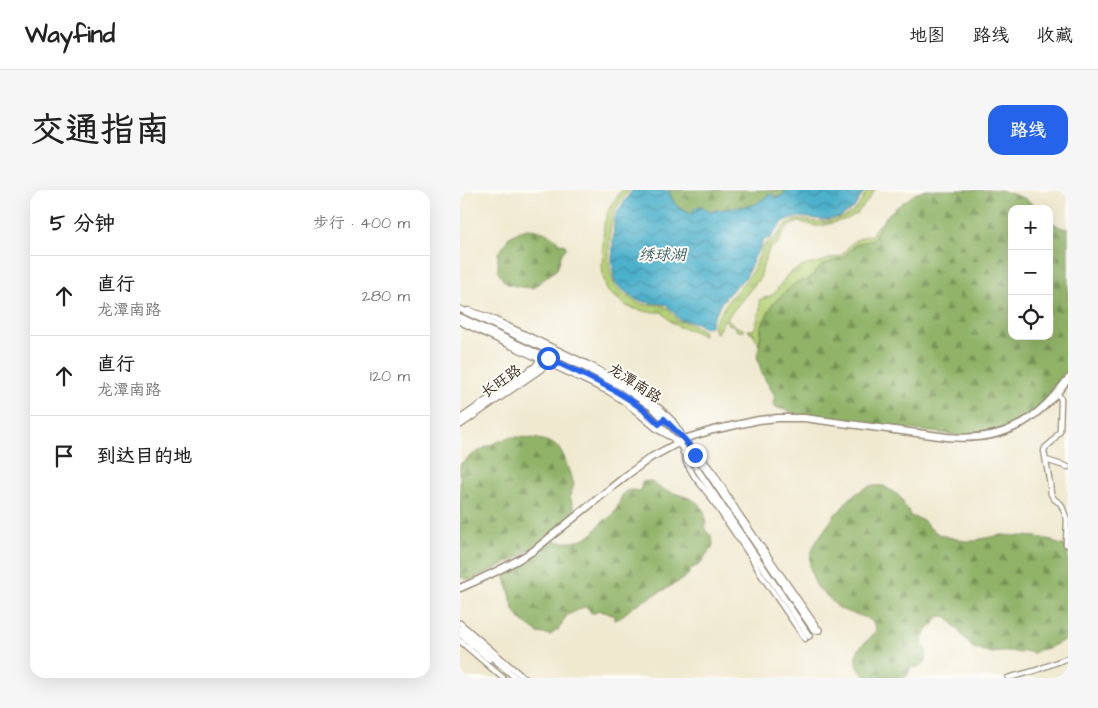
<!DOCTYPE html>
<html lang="zh">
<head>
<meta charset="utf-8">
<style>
	:root { --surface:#fff; --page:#f6f6f6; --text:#222; --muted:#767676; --line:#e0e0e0; --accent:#2563eb }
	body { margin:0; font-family:"Architects Daughter","LXGW WenKai TC",sans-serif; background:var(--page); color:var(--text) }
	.controls { position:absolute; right:15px; top:15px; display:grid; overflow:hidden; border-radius:10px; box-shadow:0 5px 20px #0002 }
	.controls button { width:45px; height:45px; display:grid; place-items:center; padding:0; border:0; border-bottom:1px solid var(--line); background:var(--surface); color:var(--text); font:25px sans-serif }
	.stop { position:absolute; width:15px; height:15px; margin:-11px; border:4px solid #2563eb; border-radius:50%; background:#fff }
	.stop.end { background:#2563eb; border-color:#fff; box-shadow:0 1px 5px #0008 }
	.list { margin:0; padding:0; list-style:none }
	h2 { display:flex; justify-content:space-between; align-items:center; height:65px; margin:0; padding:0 20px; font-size:21px }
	h2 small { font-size:16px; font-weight:400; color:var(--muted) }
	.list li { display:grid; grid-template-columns:32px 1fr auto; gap:15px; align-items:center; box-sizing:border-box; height:80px; padding:0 20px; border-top:1px solid var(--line) }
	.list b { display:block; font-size:19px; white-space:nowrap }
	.list p { margin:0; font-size:16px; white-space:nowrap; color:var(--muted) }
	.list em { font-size:16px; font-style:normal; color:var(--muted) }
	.icon { flex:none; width:28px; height:28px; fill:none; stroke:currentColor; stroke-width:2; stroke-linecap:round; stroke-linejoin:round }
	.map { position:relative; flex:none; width:608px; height:488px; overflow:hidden; border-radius:15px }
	header { display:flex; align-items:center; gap:30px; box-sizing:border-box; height:70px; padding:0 25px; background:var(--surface); border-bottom:1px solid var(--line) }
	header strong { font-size:24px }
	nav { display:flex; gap:28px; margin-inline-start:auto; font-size:18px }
	.intro { display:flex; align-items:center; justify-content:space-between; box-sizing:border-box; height:120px; padding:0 30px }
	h1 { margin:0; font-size:35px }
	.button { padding:12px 22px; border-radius:15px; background:var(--accent); color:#fff; font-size:18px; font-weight:700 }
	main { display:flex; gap:30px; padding:0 30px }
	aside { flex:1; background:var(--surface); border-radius:15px; box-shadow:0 5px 20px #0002 }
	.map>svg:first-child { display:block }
</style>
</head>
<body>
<header>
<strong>Wayfind</strong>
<nav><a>地图</a><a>路线</a><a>收藏</a></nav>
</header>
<div class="intro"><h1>交通指南</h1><a class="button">路线</a></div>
<main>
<aside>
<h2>5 分钟<small>步行 · 400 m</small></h2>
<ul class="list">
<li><svg class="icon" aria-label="ahead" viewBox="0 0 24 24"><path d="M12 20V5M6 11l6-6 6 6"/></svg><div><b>直行</b><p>龙潭南路</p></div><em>280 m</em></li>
<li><svg class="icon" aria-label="ahead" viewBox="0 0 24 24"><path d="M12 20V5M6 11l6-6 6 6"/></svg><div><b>直行</b><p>龙潭南路</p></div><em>120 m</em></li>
<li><svg class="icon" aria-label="arrive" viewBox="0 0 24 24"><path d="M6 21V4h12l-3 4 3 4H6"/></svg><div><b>到达目的地</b></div></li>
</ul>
</aside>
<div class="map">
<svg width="608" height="488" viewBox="0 0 608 488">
	<defs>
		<pattern id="grass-tufts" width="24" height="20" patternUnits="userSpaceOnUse" patternTransform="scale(1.25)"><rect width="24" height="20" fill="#b5d178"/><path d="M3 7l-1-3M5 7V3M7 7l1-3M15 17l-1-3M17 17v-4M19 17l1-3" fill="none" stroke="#94aa62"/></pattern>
		<pattern id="forest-firs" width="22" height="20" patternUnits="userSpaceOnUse" patternTransform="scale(1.25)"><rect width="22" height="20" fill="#90b368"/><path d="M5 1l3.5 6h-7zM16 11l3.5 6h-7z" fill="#779255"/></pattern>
		<pattern id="water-waves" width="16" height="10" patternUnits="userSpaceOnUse" patternTransform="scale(1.25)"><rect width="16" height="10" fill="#4cb0cb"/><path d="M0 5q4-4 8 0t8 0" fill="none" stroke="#408fa4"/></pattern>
	</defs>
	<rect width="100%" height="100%" fill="#fdfcf7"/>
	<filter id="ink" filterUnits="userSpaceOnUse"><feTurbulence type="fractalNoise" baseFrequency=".02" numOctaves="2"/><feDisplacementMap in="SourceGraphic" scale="10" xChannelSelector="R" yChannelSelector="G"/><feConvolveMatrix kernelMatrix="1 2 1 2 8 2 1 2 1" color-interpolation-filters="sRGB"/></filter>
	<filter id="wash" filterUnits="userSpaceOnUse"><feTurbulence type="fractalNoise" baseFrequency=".0096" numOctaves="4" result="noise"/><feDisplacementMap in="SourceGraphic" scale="20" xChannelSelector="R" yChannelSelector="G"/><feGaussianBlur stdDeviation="1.12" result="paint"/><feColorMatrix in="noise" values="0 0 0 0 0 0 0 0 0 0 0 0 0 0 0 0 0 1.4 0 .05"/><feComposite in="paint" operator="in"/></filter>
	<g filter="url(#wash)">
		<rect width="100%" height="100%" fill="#f0e9d0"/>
		<path fill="url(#grass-tufts)" stroke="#787e4b" d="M162,0H169L154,21L152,29L150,42L149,71L151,86L155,96L167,106L178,113L187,115H199L205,116L219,131L234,135L243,141L244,146L232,140L219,137L211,132L204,124L201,122H188L168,117L147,101L143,86L142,74L144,34L150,16Z
			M408,0H415C410,6 405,16 399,20L398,23L387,29L361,36H356L340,32L333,34L327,38L317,54L309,59L304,72L300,88L267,128L275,136L285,140L282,142L276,140L275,136L268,134L265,129L263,132L257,143L255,142L253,137L254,134L267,112L291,84L304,55C306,53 309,52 311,51C320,46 321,34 334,30C342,28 350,32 358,32C370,32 386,28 395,20C401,15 403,6 408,0Z
			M418,35H419L415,48L403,52L388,62L383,68L362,75L348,90L337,92L314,112L301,137L299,155L293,143L289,142L288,140H294C297,132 302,118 299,110L312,105L317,101L318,97L321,94L327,85L332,82L346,75L357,73L372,68L379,66L382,65L389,56L394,51L406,46L412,45L415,38Z"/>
		<path fill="url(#forest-firs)" stroke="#666e43" d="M209,0H324L325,3L319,7L306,6C303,9 300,13 296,14C286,19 262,19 250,21C245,17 243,17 237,17L234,24C217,19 214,17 209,0Z
			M466,0H541L564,8L574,15L578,19H552V146H589V31L602,38L608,39V185L598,198L569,228L533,243L505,246L405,234L358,226L341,225L315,217L313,213L315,206L302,184L297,166L301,145V137L314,112L337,92L348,90L362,75L383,68L388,62L395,55L415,48C421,28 429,23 445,11C449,9 451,6 455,4C459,2 462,2 466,0Z
			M67,39C77,39 94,44 99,53L103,54L106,56V59L102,63L97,79L73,98L60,97L48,94L43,90L38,82V63L46,53L48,48L58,42Z
			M52,247C66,247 93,248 101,261C107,271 108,281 113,291L114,295L110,306L115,322L112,327L72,359L49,372L11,390L0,387V274C15,262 33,252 52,247Z
			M187,291C194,292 197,297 204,300C218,305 243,308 245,326C246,332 245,337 246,342L251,345L253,353L252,358C247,362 245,367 242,372C239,375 235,377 231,379L229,384L220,391L174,416L160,428L154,430V425L137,420L136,423H131L128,418L124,417L106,426L105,429L102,431V434L98,440H96L91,445L78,443L67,435L60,429L53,418L50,404L43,383C48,378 86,352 91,351C94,351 99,352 103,352C113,353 123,350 132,344C136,341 138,335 142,332C146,329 151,328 154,323C163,311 158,296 178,301L181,299V296L182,292Z
			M410,296H424L438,305L442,309L444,315L449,321L450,326L463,330L471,339L480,345L505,351H516L520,349L542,345L577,347L592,350L598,354L603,355L608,358V448L589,458L578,460L574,463L564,461L560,463L550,461L532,463L526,461L517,460L512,457L489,429C483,424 476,425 474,434C464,443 461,443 463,459L466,458C467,465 467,476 459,477C456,477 453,477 450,478L448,484L445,488H408C404,485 401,482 398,477C387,455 421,448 415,436C411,426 395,425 385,421C376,417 372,411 365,404C363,401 359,400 357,397C354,392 353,387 351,382C345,357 364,344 375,324C380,321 383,317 386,312C393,305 401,300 410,296Z"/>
		<path fill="url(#water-waves)" stroke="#446d74" d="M172,0H209C214,16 218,19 233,24L234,18L242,16L250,21L294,15L310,4H313L315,7H319L325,3L324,0H405L394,18L380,27L364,30L340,27L329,29L325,31L315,41L310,49H306L303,51L300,59L295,66L286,87L274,98L261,113L252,131L251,136L244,138L237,133L220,130L207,115L203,114L190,113L176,110L159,97L155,93L153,85L152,70L154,31L156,24Z"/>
	</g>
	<g filter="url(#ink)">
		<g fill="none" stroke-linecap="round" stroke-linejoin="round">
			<g stroke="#968a77" stroke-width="7">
				<path id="minor" d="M8,120L29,127L132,176L164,194L201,219L213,231L221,243
					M0,132L149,202C169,213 180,226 198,240C201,242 205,243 208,246
					M597,202L601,209L600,241L592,252L585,258L584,261L590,294L591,304L594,309L601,314L607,329L606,354L608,355
					M235,261L241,267L255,285L277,321L359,440
					M223,263L225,266L226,272L234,286L249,305L291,367L300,383L345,449
					M586,270L608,277
					M0,433L64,488
					M0,451L43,488
					M548,488L574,481L608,468"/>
			</g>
			<g stroke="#968a77" stroke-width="8">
				<path id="major" d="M0,119L130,180L162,197L193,218L225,250L251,287L343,424L354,440H359
					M0,127L151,198L167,208L189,225L223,258L349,446
					M0,229L76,176L84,163
					M0,235L81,179L89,167
					M0,439L56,488
					M0,444L29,469"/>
			</g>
			<g stroke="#968a77" stroke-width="9">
				<path id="highway" d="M0,398C26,387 49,376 73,361L167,285L190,268L227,248L253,240L299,230L318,228H344L487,247C543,252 575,233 608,189"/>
			</g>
			<use href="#minor" stroke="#fff" stroke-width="4.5"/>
			<use href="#major" stroke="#fff" stroke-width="5.5"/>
			<use href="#highway" stroke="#fff" stroke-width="6"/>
		</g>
	</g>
	<g fill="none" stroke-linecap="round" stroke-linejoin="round" filter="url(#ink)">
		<path stroke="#2563eb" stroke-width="6" d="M88,168C126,186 170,203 199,234L204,229L225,250L235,265"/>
	</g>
	<g text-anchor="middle" stroke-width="4" stroke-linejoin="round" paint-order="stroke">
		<g font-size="15" fill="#3b2a1e" stroke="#fdfcf7">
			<text transform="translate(41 191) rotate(-35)" y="5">长旺路</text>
			<text transform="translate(175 193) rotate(33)" y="5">龙潭南路</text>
		</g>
		<g font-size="16" font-style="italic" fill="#426063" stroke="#fdfcf7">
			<text x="202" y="70">绣球湖</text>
		</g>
	</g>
</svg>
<div class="controls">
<button>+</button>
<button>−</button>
<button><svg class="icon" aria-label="locate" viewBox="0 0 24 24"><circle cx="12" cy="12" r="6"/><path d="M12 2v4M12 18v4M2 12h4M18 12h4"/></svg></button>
</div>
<div class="stop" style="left:88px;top:168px"></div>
<div class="stop end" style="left:235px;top:265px"></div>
</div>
</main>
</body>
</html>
